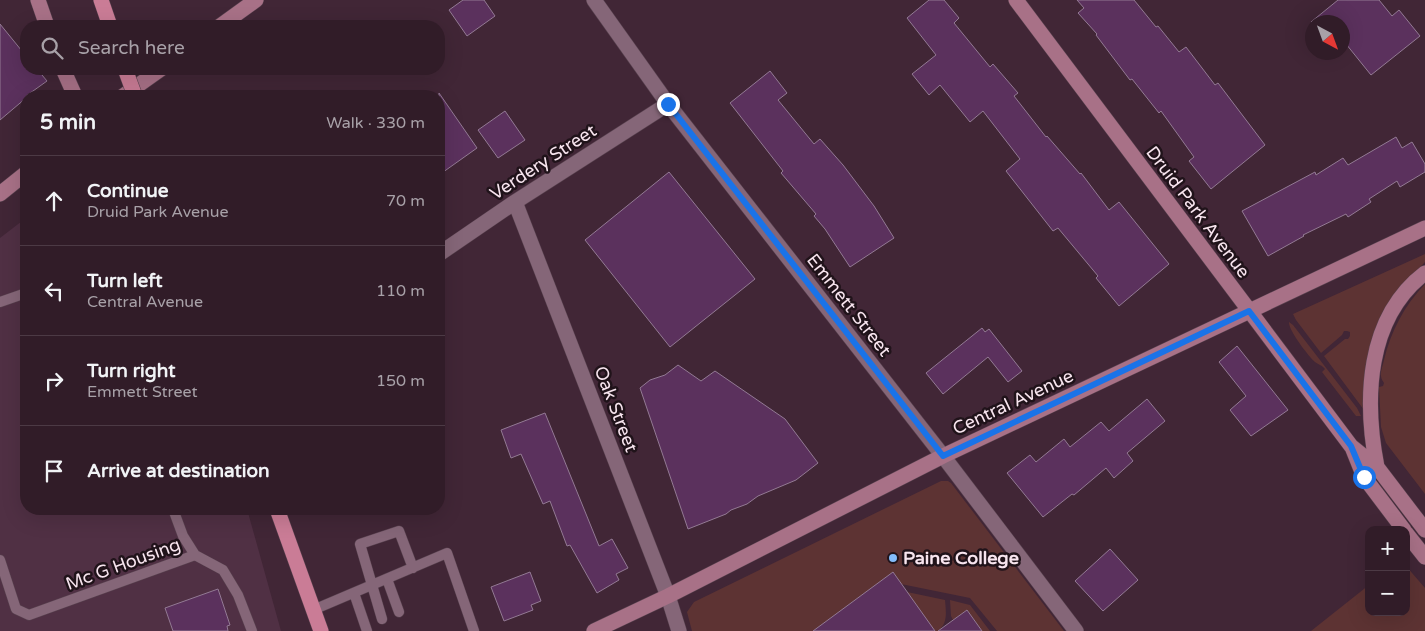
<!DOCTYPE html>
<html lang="en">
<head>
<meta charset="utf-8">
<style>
	:root { --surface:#311c28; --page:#392530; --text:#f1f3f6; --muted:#a8a1a8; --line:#4c3a45 }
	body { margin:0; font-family:"Varela Round",sans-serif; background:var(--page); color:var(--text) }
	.controls { position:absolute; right:15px; bottom:15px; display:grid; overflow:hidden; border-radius:10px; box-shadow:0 5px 20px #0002 }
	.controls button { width:45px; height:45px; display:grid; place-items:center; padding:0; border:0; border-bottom:1px solid var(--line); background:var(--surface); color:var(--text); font:25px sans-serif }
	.compass { position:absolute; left:1305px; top:15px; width:45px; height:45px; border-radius:50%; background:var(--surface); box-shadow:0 5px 20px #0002; rotate:139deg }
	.stop { position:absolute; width:15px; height:15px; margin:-11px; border:4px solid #1a73e8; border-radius:50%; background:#fff }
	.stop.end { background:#1a73e8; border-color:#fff; box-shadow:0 1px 5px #0008 }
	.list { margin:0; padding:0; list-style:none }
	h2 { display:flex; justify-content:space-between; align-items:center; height:65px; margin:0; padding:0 20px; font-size:21px }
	h2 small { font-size:16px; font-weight:400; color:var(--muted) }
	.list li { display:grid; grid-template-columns:32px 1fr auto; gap:15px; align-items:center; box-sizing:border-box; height:90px; padding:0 20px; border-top:1px solid var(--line) }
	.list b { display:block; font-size:19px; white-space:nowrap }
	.list p { margin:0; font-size:16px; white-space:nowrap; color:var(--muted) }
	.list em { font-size:16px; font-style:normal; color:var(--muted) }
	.icon { flex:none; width:28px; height:28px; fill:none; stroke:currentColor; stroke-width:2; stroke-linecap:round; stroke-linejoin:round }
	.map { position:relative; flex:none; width:1425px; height:631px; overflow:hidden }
	.search { position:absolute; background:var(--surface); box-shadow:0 5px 20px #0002; left:20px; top:20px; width:425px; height:55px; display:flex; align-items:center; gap:12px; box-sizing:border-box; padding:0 18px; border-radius:20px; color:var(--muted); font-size:19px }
	.panel { position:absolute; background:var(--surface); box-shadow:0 5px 20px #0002; left:20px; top:90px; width:425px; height:425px; border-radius:20px }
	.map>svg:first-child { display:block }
</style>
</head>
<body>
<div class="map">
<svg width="1425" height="631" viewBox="0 0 1425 631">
	<rect width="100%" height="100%" fill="#412636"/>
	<path fill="#503044" d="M26,218V509H247L281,631H0V238Z"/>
	<path fill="#5d3333" d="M1425,254V262L1407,281L1366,369L1364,383V410L1324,356L1345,339H1348L1350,336V332L1347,331H1344L1342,335L1321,353L1296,320L1293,314Z
		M1425,284V494L1386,443L1381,427L1379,387L1383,386L1384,383C1383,381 1381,379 1381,376C1380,372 1383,365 1384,360C1391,331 1404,306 1425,284Z
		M1289,322L1293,325L1357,408L1361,416H1356L1322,372L1325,369C1322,365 1319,365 1315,362C1309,357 1288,330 1289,322Z
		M941,481H948L951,483L1064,631H997L970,598L901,584L893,573L813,631H692L687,612L694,602Z
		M1406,566L1425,588V631H1311L1369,585V612H1406Z
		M907,592L945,600C946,612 948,623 938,631H894Z
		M950,600L970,605L990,631H982L967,610L953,620L951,616Z"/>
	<path fill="#5b315d" stroke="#937a94" d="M463,0H484L495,16L467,36L449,10Z
		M929,0H944L959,18L954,23L990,67L993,64L1018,93L1014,96L1046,137L1047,136L1080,174L1081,173L1109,210L1119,202L1169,264L1119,306L1096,278L1098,276L1058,228L1053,231L1006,171L1020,159L983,111L970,122L940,85L929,95L912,74L936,55L907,18Z
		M1077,0H1134L1156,27L1158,26L1179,52L1186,47L1215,85L1218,83L1265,145L1211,189L1189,161L1194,157L1161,111L1159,113L1132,79L1130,80L1096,35L1097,34L1078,13L1084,8Z
		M1338,0H1379L1392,16L1399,10L1420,36L1371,75L1342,39V22H1311Z
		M0,24L26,56V69H37L47,81L26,96V98L0,120Z
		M770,71L787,93L778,100L814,144L820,139L843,165L874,206L894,238L850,267L825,229L814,216L816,214L781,173L783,171L730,103Z
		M439,93L477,148L439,175Z
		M505,111L525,140L498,158L478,130Z
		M1396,137L1402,148L1412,142L1425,164V172L1400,187L1397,181L1369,199L1371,202L1348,217L1346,214L1303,235L1304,236L1268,256L1242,211L1315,172L1316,175L1343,158L1348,165Z
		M669,172L755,279L670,347L585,240Z
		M982,328L985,332L989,329L1022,371L1008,382L988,357L943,394L926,373Z
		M1237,346L1288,410L1251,436L1230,410L1246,396L1219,362Z
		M678,365L701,381L715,371L785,419L818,463L796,480L758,496L747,504L731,510L726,514L688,529L640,388L650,380L665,375Z
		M1147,399L1165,421L1127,453L1133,461L1114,478L1106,468L1074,495L1072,494L1043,517L1007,473L1030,455L1036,462L1064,439L1070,447L1101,422L1109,431Z
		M545,413L599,546L612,539L628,568L616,574L619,580L597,593L570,545L567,546L550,501L543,504L521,454L511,458L501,430Z
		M1110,549L1138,580L1103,611L1075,581Z
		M530,572L541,601L531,605L533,610L504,621L491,587Z
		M893,572L935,631H813Z
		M218,589L230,625L227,626L228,631H173L165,608Z
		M967,610L982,631H938Z"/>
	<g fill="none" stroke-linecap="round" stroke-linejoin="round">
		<g stroke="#58424f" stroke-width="11">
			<path id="lane" d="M0,302L26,293
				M173,509L183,536L195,555
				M0,560L16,609L29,615L195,555L223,570L238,595L252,631
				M387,579L399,612
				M354,593L367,631
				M313,610L447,553L474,631
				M382,619L360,544L399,531L413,568"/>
		</g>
		<g stroke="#58424f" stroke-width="16">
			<path id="street" d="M594,0L668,104L943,456L1076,631
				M515,202L668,596L679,631
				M439,254L515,202L668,104"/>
		</g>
		<g stroke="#58424f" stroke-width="16">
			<path id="secondary" d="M38,0L47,26
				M1016,0L1351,446L1377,467L1425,530
				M220,26L256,0
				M63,69L75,96
				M123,96L161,69
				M0,194L26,173
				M1352,447L1364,477L1404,530
				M1377,467C1364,400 1366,318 1425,273
				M1406,533L1425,557
				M594,631L668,596L943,456L1425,228"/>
		</g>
		<g stroke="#58424f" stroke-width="16">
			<path id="primary" d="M101,0L110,26
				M277,509L321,631"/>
		</g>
		<use href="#lane" stroke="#856678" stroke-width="10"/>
		<use href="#street" stroke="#856678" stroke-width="15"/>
		<use href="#secondary" stroke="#a87187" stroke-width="15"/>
		<use href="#primary" stroke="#ca7c96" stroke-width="15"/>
		<g stroke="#58424f" stroke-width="16" stroke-linecap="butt">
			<path id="primary-bridge" d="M125,69L135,96"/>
		</g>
		<use href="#primary-bridge" stroke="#ca7c96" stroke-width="15"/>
	</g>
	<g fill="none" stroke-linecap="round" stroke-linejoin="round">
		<path stroke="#1a73e8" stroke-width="6" d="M668,104L943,456L1249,311L1351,446L1364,477"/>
	</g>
	<circle fill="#83bcfb" stroke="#20131a" stroke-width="2" cx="893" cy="558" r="5"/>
	<g text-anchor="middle" stroke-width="5" stroke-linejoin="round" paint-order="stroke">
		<g font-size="18" fill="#f8e5ef" stroke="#20131a">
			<text transform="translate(543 162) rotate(-33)" y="6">Verdery Street</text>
			<text transform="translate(1198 212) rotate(53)" y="6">Druid Park Avenue</text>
			<text transform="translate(849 305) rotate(52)" y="6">Emmett Street</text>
			<text transform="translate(1013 402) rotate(-25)" y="6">Central Avenue</text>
			<text transform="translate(616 409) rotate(69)" y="6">Oak Street</text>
			<text transform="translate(123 564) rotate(-20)" y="6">Mc G Housing</text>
		</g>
		<g font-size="18" font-weight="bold" fill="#f8e5ef" stroke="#20131a" text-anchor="start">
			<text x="903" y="564">Paine College</text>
		</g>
	</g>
</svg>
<div class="controls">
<button>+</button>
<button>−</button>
</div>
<svg class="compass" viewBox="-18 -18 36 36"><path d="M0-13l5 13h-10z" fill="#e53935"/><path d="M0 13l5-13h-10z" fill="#a8a1a8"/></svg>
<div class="stop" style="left:1364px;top:477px"></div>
<div class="stop end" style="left:668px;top:104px"></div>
<div class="search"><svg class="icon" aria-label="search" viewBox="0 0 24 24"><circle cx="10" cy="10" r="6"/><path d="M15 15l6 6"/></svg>Search here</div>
<section class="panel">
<h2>5 min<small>Walk · 330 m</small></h2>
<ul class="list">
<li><svg class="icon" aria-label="ahead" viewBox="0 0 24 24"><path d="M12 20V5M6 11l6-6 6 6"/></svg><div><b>Continue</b><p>Druid Park Avenue</p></div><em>70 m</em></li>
<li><svg class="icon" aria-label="left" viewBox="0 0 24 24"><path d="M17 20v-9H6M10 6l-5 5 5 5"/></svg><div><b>Turn left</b><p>Central Avenue</p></div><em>110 m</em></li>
<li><svg class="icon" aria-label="right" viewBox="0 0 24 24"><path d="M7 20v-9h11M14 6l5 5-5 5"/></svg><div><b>Turn right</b><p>Emmett Street</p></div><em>150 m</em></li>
<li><svg class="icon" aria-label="arrive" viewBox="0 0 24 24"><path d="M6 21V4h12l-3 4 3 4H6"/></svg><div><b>Arrive at destination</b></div></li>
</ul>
</section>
</div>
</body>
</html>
